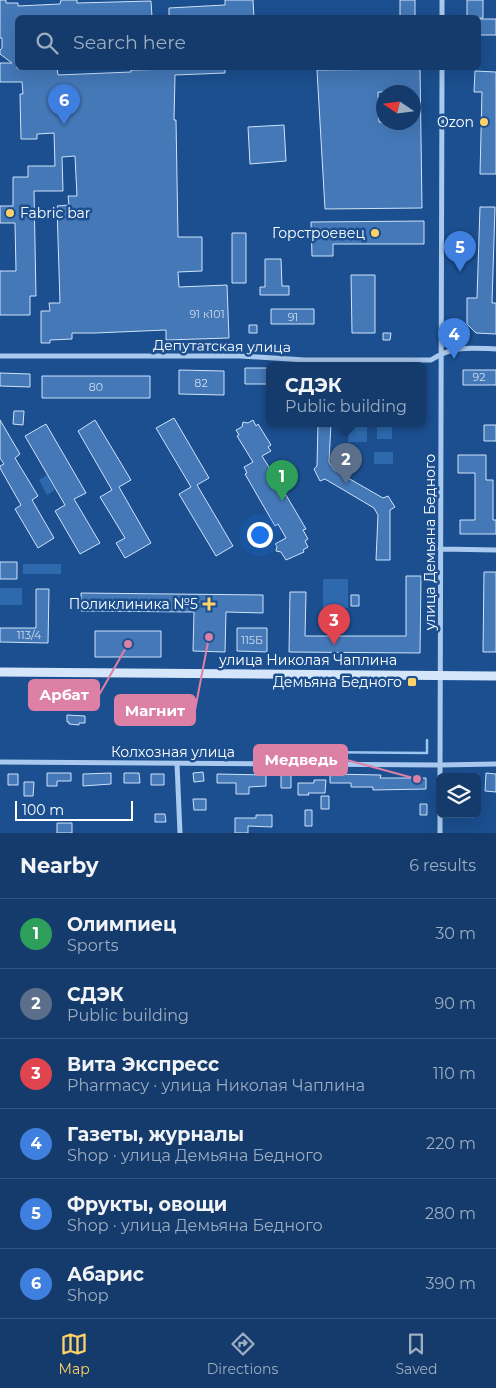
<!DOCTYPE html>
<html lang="en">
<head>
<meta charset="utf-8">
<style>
	:root { --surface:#143b6b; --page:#214673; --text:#f1f3f6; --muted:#9dadc1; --line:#33557e; --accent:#ffd166 }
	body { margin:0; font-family:Montserrat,sans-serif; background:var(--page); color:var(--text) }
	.controls { position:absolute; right:15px; bottom:15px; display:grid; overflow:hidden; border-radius:8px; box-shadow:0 5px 20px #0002 }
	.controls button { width:45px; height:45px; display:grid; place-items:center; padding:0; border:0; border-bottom:1px solid var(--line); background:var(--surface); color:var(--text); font:25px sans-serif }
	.compass { position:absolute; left:376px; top:85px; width:45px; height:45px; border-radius:50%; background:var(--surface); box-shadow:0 5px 20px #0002; rotate:283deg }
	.scale { position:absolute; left:15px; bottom:12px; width:118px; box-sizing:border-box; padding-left:5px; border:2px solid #fff; border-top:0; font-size:14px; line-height:18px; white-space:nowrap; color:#fff; -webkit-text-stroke:4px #1b4f8f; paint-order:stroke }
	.you { position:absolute; left:259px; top:534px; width:18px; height:18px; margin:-12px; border:4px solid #fff; border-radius:50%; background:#1a73e8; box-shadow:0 0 0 8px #1a73e833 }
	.badge { display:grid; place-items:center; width:32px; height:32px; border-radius:50%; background:var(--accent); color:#fff; font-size:16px; font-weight:700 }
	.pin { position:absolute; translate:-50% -41px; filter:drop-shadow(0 1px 2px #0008) }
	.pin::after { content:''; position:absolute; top:26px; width:18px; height:15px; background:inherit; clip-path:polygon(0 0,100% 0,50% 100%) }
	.popup { position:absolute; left:266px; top:362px; width:160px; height:65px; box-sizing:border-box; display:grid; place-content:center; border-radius:8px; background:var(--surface); filter:drop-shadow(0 1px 4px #0005); font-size:16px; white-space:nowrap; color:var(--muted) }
	.popup b { font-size:19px; color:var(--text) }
	.popup::after { content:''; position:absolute; left:50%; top:100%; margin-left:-10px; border:10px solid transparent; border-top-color:var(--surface) }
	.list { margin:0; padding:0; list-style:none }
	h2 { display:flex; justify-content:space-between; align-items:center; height:65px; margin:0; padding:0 20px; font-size:21px }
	h2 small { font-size:16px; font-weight:400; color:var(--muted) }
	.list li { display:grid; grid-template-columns:32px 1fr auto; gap:15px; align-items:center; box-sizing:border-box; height:70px; padding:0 20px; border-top:1px solid var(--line) }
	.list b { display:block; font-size:19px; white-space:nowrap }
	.list p { margin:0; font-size:16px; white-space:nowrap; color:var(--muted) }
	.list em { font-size:16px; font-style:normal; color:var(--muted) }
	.icon { flex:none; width:28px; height:28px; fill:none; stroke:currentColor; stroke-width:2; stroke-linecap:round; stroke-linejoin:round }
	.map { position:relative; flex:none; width:496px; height:833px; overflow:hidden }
	.search { position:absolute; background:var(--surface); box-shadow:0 5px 20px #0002; left:15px; right:15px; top:15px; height:55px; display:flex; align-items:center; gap:12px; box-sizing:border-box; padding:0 18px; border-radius:8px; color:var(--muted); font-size:19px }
	.sheet { height:485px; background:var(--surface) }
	nav { display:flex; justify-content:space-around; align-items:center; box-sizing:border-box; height:70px; border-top:1px solid var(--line); background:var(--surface); font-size:14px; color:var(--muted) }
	nav a { display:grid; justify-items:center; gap:2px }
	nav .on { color:var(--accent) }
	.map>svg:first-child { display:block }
</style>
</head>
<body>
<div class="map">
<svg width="496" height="833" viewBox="0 0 496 833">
	<rect width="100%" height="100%" fill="#1b4f8f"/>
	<path fill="#2e69ad" d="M349,423H367V442H348Z
		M377,423H392V439H377Z
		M374,452H393V464H374Z
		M47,475L55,490L47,495L39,480Z
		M23,564H61V574H23Z
		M323,579H348V608H323Z
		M0,588H22V605H0Z"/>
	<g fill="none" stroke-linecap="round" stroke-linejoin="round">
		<path stroke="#9cc4f0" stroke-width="2.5" d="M305,752L427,753V740"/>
	</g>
	<path fill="#4478b7" stroke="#cfe3fa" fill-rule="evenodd" d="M0,0H6V3H18V6L60,4L61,0H77V3L151,1L152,17L18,18L17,68H57L58,75L131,72V70L225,68V73L175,75L174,120H176L178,237H202V271L178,272L179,287L227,285L229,338L166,340V330L95,333H72V339L50,340V343H41V311H50L49,303H60L57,206L69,205L68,196H77L75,156L62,157L63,191H34L36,296H30V315H0V271H16L15,223H0V206H13V177H28V166H55L54,133L37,134V139H21L20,94H23L22,82H0V63H12L0,54V50L2,48V38H0Z
		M225,0H253L254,18H169V8L225,5Z
		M400,0H415V18H400Z
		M467,0H483V18H467Z
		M478,19H496V35H478Z
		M413,68H420L422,208L325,209L317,70L413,69ZM378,92H414V122H379Z
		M475,71L496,72V174H480L482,92H474Z
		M284,125L286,161L250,164L248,127Z
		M480,207H495L492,303H496V334L476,333L467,324V298H477Z
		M424,221V244H333V256H312L311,222Z
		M232,233H246V283H232Z
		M265,259H281L282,286H289V295H260V287H265Z
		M351,275H375V333H352Z
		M271,309H314V324H271Z
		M249,325H257V333H249Z
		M383,333H391L390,340H383Z
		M245,368H270V384H245Z
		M179,370L224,371V395L179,394Z
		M463,370H496V385H463Z
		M0,373L30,374V387L0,386Z
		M42,376H150V398H42Z
		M14,411H24L23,425L13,424Z
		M174,418L209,478L197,485L233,546L216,556L179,494L191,487L156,428Z
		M0,420L20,454L15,458L38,496L32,500L54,538L38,548L15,509L21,505L0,468V466L4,464L0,458Z
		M95,420L131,480L119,487L151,543L125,558L116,543L125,538L100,497L112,490L78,431Z
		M253,420L256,426L258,424L271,445L268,447L271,451L262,456L277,480L274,482L283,497L286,495L306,529L303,530L308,539L305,541L308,547L303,550L304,552L286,560L281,552L276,551L277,546L275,544L286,538L278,524L275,526L245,474L247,473L244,467L253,462L237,436L239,435L236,430L242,427L243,422L248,423Z
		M318,423H331L329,462L334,470L383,498L388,496L395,507L390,510V560H376L378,515L374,508L325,479L320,481L314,469L317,466Z
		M46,424L86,493L74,499L100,543L80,554L55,511L65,505L25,436Z
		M484,425H496V441H484Z
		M458,455H486V480H493V520H496V534H460V520H475V473H458Z
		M0,562H17V579H0Z
		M484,572H496V652H483Z
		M406,576H421L420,653L289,652L290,592H306L305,636H406Z
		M36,589H49L48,643L0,642V628H36Z
		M81,593L263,595V613L226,612L225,652L193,651L194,612L81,611Z
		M351,595H359V606H351Z
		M237,628H267V652L237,651Z
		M95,631H161V657H95Z
		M67,715L85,716V723H79V725L69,724V722H67Z
		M203,772L204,781L194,782L193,773Z
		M47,773H71V781H57V786H47Z
		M111,773V784L83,786V774Z
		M124,773H139L140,783H124Z
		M486,773L496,774V792L485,791Z
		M8,774H18V785H8Z
		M151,774H164V785H151Z
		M217,774L266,775V786L249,787V794H236V783H217Z
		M281,774H291V788H281Z
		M330,774L381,775L380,778H426V789L373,790V787H351V783H330Z
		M314,780H326L325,793H308L309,795H298V783H314Z
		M24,782H34L33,796H24Z
		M321,796H329V809H321Z
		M193,799H206V810H194Z
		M420,804H427V815H420Z
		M305,810H312V826H305Z
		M155,814H165L166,822H155Z
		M256,815H272V827L248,826V833H235V818H256Z
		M57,823H72V833H57Z"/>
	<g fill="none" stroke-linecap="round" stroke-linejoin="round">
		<path stroke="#a9c9ee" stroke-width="5" d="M442,0V18
			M0,356H240L305,360H431C453,345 471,348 496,349
			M440,549L496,550
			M0,762L440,765L496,764
			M177,764L180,833
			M440,777L442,68
			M440,833V814"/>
		<path stroke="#d6e6fa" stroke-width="9" d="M0,672L496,676"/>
	</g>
	<g fill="#ffd166" stroke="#1b4f8f" stroke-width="2">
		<circle cx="484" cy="122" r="5"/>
		<circle cx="10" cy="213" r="5"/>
		<circle cx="375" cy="233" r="5"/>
		<path d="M206.5 596.5h5v5h5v5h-5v5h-5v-5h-5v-5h5z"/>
		<rect x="407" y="677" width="10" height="10" rx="2.5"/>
	</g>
	<g text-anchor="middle" stroke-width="5" stroke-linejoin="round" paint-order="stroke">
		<g font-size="11" fill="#d0dded">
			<text x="207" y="318">91 к101</text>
			<text x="293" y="321">91</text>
			<text x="479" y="381">92</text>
			<text x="201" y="387">82</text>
			<text x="96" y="391">80</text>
			<text x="29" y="639">113/4</text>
			<text x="252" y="644">115Б</text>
		</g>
		<g font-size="14" fill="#fff" stroke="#1b4f8f" text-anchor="end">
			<text x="474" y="127">Ozon</text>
			<text x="20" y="218" text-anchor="start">Fabric bar</text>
			<text x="365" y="238">Горстроевец</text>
			<text x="198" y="609">Поликлиника №5</text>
			<text x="402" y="687">Демьяна Бедного</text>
		</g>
		<g font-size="14" fill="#fff" stroke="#1b4f8f">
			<text transform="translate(222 346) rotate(1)" y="5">Депутатская улица</text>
			<text transform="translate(430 542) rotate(-90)" y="5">улица Демьяна Бедного</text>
			<text x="308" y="665">улица Николая Чаплина</text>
			<text x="173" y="757">Колхозная улица</text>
		</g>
	</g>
	<path fill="none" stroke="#dd80a5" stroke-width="2" d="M128 644L99 695M209 637L195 710M417 779L347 760"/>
	<g fill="#dd80a5" stroke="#1b4f8f" stroke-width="2">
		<circle cx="128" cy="644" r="5"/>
		<circle cx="209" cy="637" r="5"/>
		<circle cx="417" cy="779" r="5"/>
	</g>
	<g fill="#dd80a5" stroke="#dd80a5" stroke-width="2">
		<rect x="29" y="680" width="70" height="30" rx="5"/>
		<rect x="115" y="695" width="80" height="30" rx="5"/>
		<rect x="254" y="745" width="93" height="30" rx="5"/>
	</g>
	<g font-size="15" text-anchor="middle" font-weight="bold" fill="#fff">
		<text x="64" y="700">Арбат</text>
		<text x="155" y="716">Магнит</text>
		<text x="301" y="765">Медведь</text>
	</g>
</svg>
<div class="controls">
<button><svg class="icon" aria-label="layers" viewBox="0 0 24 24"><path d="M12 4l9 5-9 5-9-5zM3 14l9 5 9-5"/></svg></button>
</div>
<svg class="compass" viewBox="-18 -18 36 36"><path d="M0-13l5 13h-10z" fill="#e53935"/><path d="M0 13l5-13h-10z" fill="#9dadc1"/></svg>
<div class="scale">100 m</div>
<div class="you"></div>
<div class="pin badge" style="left:282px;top:501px;background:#2e9e5b">1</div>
<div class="pin badge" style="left:346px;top:484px;background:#5c6f8a">2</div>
<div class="popup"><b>СДЭК</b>Public building</div>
<div class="pin badge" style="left:334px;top:645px;background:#e0444e">3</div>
<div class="pin badge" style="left:454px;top:359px;background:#3f7fe0">4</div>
<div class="pin badge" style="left:460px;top:272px;background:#3f7fe0">5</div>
<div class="pin badge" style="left:64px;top:125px;background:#3f7fe0">6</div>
<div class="search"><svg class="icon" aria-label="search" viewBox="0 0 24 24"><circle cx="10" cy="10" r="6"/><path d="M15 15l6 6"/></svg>Search here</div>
</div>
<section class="sheet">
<h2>Nearby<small>6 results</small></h2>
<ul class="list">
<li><span class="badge" style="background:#2e9e5b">1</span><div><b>Олимпиец</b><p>Sports</p></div><em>30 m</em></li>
<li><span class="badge" style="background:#5c6f8a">2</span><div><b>СДЭК</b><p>Public building</p></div><em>90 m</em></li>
<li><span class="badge" style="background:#e0444e">3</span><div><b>Вита Экспресс</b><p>Pharmacy · улица Николая Чаплина</p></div><em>110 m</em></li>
<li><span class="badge" style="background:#3f7fe0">4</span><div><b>Газеты, журналы</b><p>Shop · улица Демьяна Бедного</p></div><em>220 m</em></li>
<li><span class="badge" style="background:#3f7fe0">5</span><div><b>Фрукты, овощи</b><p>Shop · улица Демьяна Бедного</p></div><em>280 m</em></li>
<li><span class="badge" style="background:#3f7fe0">6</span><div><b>Абарис</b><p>Shop</p></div><em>390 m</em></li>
</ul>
</section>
<nav>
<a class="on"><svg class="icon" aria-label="map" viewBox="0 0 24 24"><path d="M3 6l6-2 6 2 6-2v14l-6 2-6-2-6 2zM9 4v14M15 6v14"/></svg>Map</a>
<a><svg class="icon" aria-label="directions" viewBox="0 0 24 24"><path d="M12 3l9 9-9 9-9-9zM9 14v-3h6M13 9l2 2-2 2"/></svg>Directions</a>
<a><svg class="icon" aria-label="saved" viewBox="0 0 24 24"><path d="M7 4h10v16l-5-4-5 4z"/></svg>Saved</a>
</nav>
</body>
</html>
